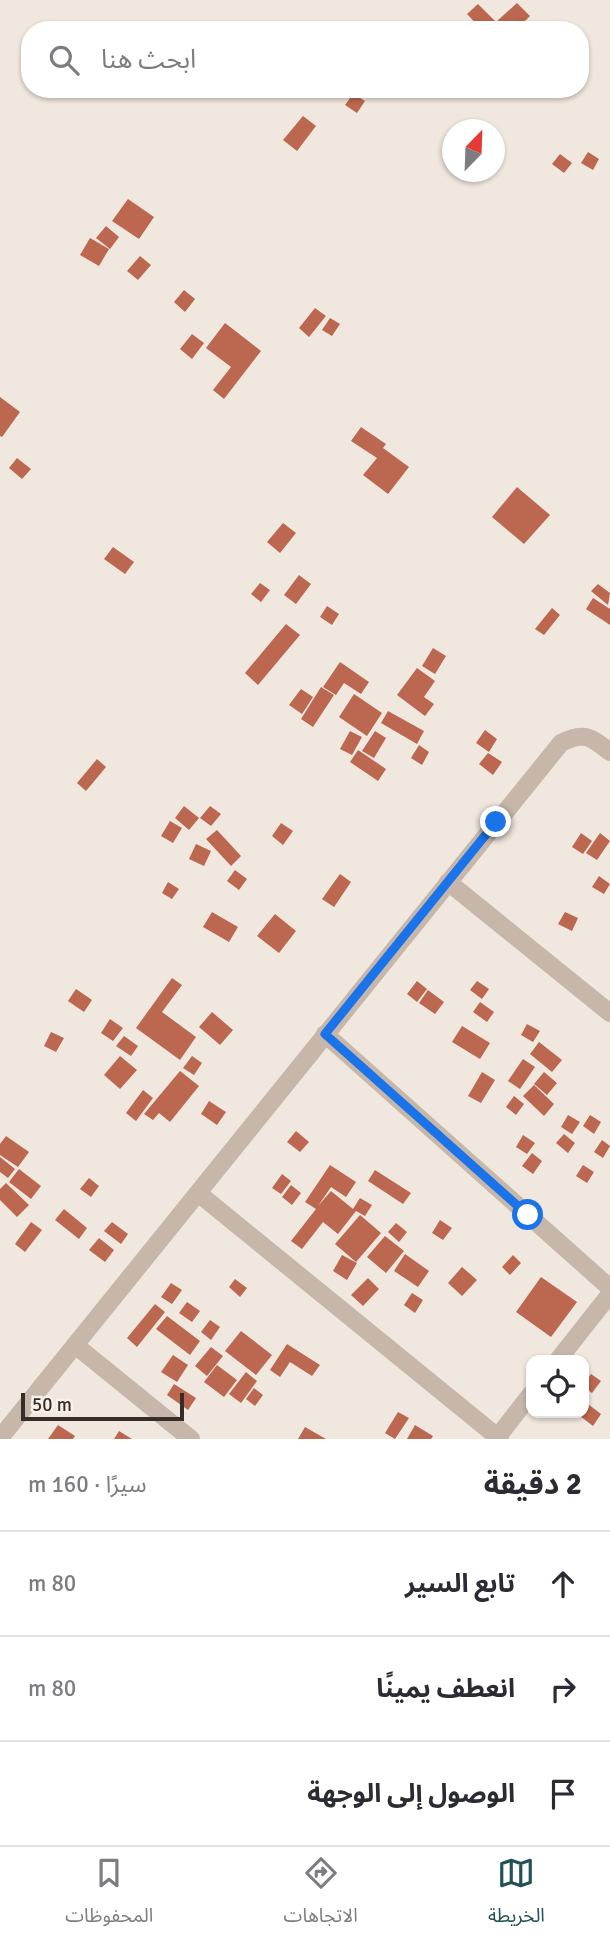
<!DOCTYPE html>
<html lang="ar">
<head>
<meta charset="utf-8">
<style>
	:root { --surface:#fff; --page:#f7f7f7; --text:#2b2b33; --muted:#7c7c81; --line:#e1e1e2; --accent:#225254 }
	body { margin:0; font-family:Signika,"Noto Sans Arabic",sans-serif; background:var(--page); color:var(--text); direction:rtl }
	.controls { position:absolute; right:21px; bottom:21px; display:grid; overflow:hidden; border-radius:14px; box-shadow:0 2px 5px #0004 }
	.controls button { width:63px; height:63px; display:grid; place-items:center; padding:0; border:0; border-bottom:2px solid var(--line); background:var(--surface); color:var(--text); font:35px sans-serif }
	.compass { position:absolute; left:442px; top:119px; width:63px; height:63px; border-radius:50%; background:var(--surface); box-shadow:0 2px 5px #0004; rotate:23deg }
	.scale { position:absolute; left:21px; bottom:18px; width:163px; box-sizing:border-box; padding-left:7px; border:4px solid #362d29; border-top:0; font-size:19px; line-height:24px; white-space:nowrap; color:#362d29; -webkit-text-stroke:5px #f8f1ea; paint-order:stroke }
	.stop { position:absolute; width:21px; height:21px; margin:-16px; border:5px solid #1a73e8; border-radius:50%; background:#fff }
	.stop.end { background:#1a73e8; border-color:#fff; box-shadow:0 2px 7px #0008 }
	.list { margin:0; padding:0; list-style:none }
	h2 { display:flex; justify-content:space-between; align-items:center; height:91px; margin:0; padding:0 28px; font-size:30px }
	h2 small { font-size:23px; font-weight:400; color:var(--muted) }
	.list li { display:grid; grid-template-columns:46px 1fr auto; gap:21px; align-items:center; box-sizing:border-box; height:105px; padding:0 28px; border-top:2px solid var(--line) }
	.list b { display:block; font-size:26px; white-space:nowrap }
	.list em { font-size:23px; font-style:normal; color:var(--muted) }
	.icon { flex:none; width:38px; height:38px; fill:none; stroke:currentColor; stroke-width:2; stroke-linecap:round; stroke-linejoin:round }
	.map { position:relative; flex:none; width:610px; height:1439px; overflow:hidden; direction:ltr }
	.search { position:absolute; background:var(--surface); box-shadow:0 2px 5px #0004; left:21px; right:21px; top:21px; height:77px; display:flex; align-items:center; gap:18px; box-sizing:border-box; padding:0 24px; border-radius:28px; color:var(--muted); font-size:26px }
	.sheet { height:406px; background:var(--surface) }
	nav { display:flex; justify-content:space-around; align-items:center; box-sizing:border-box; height:98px; border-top:2px solid var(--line); background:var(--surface); font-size:19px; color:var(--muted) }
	nav a { display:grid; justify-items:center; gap:4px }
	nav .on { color:var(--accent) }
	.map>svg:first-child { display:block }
</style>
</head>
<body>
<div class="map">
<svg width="610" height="1439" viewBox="0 0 610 1439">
	<rect width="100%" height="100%" fill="#f0e7de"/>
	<path fill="#bc6750" d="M517,3L530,16L516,30H482L467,14L478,4L496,22Z
		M353,94L365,101L357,113L345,105Z
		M303,116L316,126L297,151L283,140Z
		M588,152L599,159L593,170L581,163Z
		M560,154L572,163L564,173L552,164Z
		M128,199L154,217L139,239L112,221Z
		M106,226L119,237L110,249L96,238Z
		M90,238L109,249L99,266L80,255Z
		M140,256L151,265L138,280L127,271Z
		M184,290L195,299L185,312L174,302Z
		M315,308L326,316L309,337L299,328Z
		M330,318L340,324L332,336L322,330Z
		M225,323L261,351L224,399L213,390L231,367L206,348Z
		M192,334L204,343L192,359L180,349Z
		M0,397L20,412L2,437L0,436Z
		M361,427L386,444L383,448L409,467L388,494L363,475L377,458L351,441Z
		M17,458L31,469L22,479L9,468Z
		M517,487L550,515L524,544L492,517Z
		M283,523L296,533L280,553L267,542Z
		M113,547L134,562L125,574L104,559Z
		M299,575L311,584L296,604L284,595Z
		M260,583L270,590L261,602L251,594Z
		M598,584L610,593L608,605L591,591Z
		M593,598L610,609V625L586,609Z
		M327,606L339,614L332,625L320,617Z
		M552,608L560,615L544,635L535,629Z
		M286,624L300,635L258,685L245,673Z
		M433,648L446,656L435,674L422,666Z
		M340,662L369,682L361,694L344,683L336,695L323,687Z
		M417,668L435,681L424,697L434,704L425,716L397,695Z
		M321,687L334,695L313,727L301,719Z
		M301,689L313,697L302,714L289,705Z
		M354,694L382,713L367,736L339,717Z
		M388,711L424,731L417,744L381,723Z
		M485,730L497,739L489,752L476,743Z
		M350,731L362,737L352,755L340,749Z
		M375,731L386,738L374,758L362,751Z
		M419,745L429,752L422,765L411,758Z
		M358,750L386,769L378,781L350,762Z
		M488,753L502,762L493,775L479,764Z
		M97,759L106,767L86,791L77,783Z
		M184,806L199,818L189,830L175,818Z
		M210,806L221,814L211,826L200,818Z
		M170,821L182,828L173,843L161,836Z
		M281,823L293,831L283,845L272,836Z
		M217,830L241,856L231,866L206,839Z
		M581,833L592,841L583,854L572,847Z
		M600,833L610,841L597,860L586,853Z
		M196,844L211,851L204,866L189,859Z
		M235,870L247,879L239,890L227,881Z
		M340,874L351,882L334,907L322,899Z
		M599,876L610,884L604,894L592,887Z
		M168,882L179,889L172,899L162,893Z
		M212,912L238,927L229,942L203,927Z
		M565,912L578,918L572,931L558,924Z
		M275,914L296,931L279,953L257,936Z
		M172,978L182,985L162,1012L196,1037L180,1060L136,1028Z
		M417,981L427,989L417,1002L407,994Z
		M477,981L489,989L482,999L470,990Z
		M76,989L92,1000L84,1012L68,1001Z
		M428,990L444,1002L435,1014L419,1003Z
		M480,1002L494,1012L487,1022L473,1012Z
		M212,1012L233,1030L220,1045L199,1027Z
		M110,1019L123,1028L113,1041L101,1033Z
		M527,1024L540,1031L533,1042L521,1035Z
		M462,1026L490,1043L480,1059L452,1042Z
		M51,1032L64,1038L56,1052L44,1046Z
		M124,1036L138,1046L131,1056L116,1046Z
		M539,1042L562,1060L552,1072L530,1054Z
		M120,1056L137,1070L120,1089L104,1075Z
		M192,1056L202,1063L194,1075L183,1068Z
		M523,1059L535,1067L520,1089L508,1081Z
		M180,1071L199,1086L170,1122L159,1113L153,1120L144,1114Z
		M482,1072L495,1080L481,1103L468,1096Z
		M544,1072L557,1083L547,1095L534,1084Z
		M534,1085L554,1104L544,1116L523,1096Z
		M143,1090L153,1098L136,1121L126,1113Z
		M514,1096L524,1104L516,1115L506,1107Z
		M209,1101L226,1112L217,1125L201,1114Z
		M568,1115L580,1122L572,1134L561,1127Z
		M590,1115L601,1122L594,1134L583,1126Z
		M296,1131L309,1142L300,1152L287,1142Z
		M564,1134L575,1143L568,1153L556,1143Z
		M523,1135L535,1143L527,1154L516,1147Z
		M6,1136L29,1152L18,1167L0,1155V1144Z
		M602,1140L610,1146L603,1158L594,1152Z
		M532,1153L542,1161L533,1174L522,1166Z
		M0,1157L15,1169L8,1178L0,1172Z
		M330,1165L356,1182L346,1197L331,1187L318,1206L331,1191L353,1209L360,1198L372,1205L365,1216L356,1211L338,1234L323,1222L302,1249L291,1241L316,1209L305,1202Z
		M583,1165L594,1172L587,1183L576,1176Z
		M19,1169L41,1186L31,1199L9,1182Z
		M375,1170L411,1193L403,1204L368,1181Z
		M282,1174L291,1181L281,1194L272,1188Z
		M89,1178L99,1186L91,1197L80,1189Z
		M6,1183L29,1205L17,1217L0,1200V1189Z
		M291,1185L301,1193L292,1205L282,1197Z
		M64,1209L87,1228L79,1239L55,1220Z
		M360,1215L381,1233L356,1262L335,1244Z
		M440,1220L452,1228L443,1240L432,1233Z
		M31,1222L42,1230L25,1252L15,1244Z
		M112,1222L128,1234L121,1244L104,1231Z
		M396,1223L407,1232L399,1242L388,1232Z
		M385,1236L404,1251L386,1273L367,1257Z
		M99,1238L114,1250L105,1262L89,1250Z
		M405,1254L429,1271L418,1287L394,1271Z
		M342,1255L357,1263L347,1280L333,1271Z
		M513,1255L521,1263L510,1275L502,1267Z
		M462,1267L477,1280L462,1296L448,1283Z
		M541,1277L577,1302L551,1337L516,1312Z
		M368,1278L379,1289L363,1306L351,1295Z
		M235,1279L247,1288L240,1297L229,1287Z
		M171,1283L182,1290L172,1304L161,1297Z
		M412,1293L423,1300L415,1313L404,1305Z
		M187,1302L200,1311L192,1322L179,1313Z
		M155,1304L165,1312L137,1347L127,1338Z
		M167,1316L200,1341L190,1355L156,1329Z
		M210,1320L220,1327L211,1340L201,1332Z
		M241,1331L272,1355L256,1375L225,1351Z
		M287,1344L320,1365L312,1376L290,1362L280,1377L270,1370Z
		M211,1347L223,1356L207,1376L195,1366Z
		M173,1355L188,1365L177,1382L161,1372Z
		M217,1365L237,1380L224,1397L204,1382Z
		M246,1372L257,1381L241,1403L229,1394Z
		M591,1374L601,1381L592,1393L584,1387V1384Z
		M174,1384L196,1398L188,1410L167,1395Z
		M254,1388L263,1395L255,1406L246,1399Z
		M584,1401L601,1414L593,1426L576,1413H584Z
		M398,1412L409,1418L395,1439L385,1433Z
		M58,1425L75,1436L73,1439H48Z
		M415,1425L433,1436L431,1439H407Z
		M305,1427L326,1439H298Z
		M119,1431L132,1439H114Z"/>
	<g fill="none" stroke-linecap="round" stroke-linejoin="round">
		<path stroke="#c7b7ab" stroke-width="18" d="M448,882L610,1013
			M325,1034L610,1288
			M198,1193L500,1439
			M75,1345L191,1439
			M558,1360L610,1294
			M0,1438L561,743C584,731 591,737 610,752
			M496,1439L531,1394"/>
	</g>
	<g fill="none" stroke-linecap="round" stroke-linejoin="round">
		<path stroke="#1a73e8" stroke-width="9" d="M496,822L325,1034L528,1215"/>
	</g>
</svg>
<div class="controls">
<button><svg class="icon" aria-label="locate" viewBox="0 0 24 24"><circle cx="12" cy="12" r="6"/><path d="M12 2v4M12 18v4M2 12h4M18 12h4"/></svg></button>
</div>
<svg class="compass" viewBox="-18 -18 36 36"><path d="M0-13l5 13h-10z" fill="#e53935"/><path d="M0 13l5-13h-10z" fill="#7c7c81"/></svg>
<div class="scale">50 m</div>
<div class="stop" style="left:528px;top:1215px"></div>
<div class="stop end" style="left:496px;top:822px"></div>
<div class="search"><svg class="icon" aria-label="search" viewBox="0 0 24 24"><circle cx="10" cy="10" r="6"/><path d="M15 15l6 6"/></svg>ابحث هنا</div>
</div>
<section class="sheet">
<h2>2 دقيقة<small>سيرًا · 160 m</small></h2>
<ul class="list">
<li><svg class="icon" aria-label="ahead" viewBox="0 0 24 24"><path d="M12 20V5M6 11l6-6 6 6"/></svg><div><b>تابع السير</b></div><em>80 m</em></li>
<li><svg class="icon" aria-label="right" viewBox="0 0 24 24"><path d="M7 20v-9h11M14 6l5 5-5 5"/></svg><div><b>انعطف يمينًا</b></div><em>80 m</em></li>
<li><svg class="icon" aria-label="arrive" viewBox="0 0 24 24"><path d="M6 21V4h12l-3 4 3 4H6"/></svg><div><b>الوصول إلى الوجهة</b></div></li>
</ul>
</section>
<nav>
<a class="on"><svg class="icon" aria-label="map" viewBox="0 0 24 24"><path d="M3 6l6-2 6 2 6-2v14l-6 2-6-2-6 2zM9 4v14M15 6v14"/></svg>الخريطة</a>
<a><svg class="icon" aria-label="directions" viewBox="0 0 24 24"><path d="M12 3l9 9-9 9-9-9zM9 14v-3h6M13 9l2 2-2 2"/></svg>الاتجاهات</a>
<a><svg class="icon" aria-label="saved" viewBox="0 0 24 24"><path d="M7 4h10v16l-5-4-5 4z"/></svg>المحفوظات</a>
</nav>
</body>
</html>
